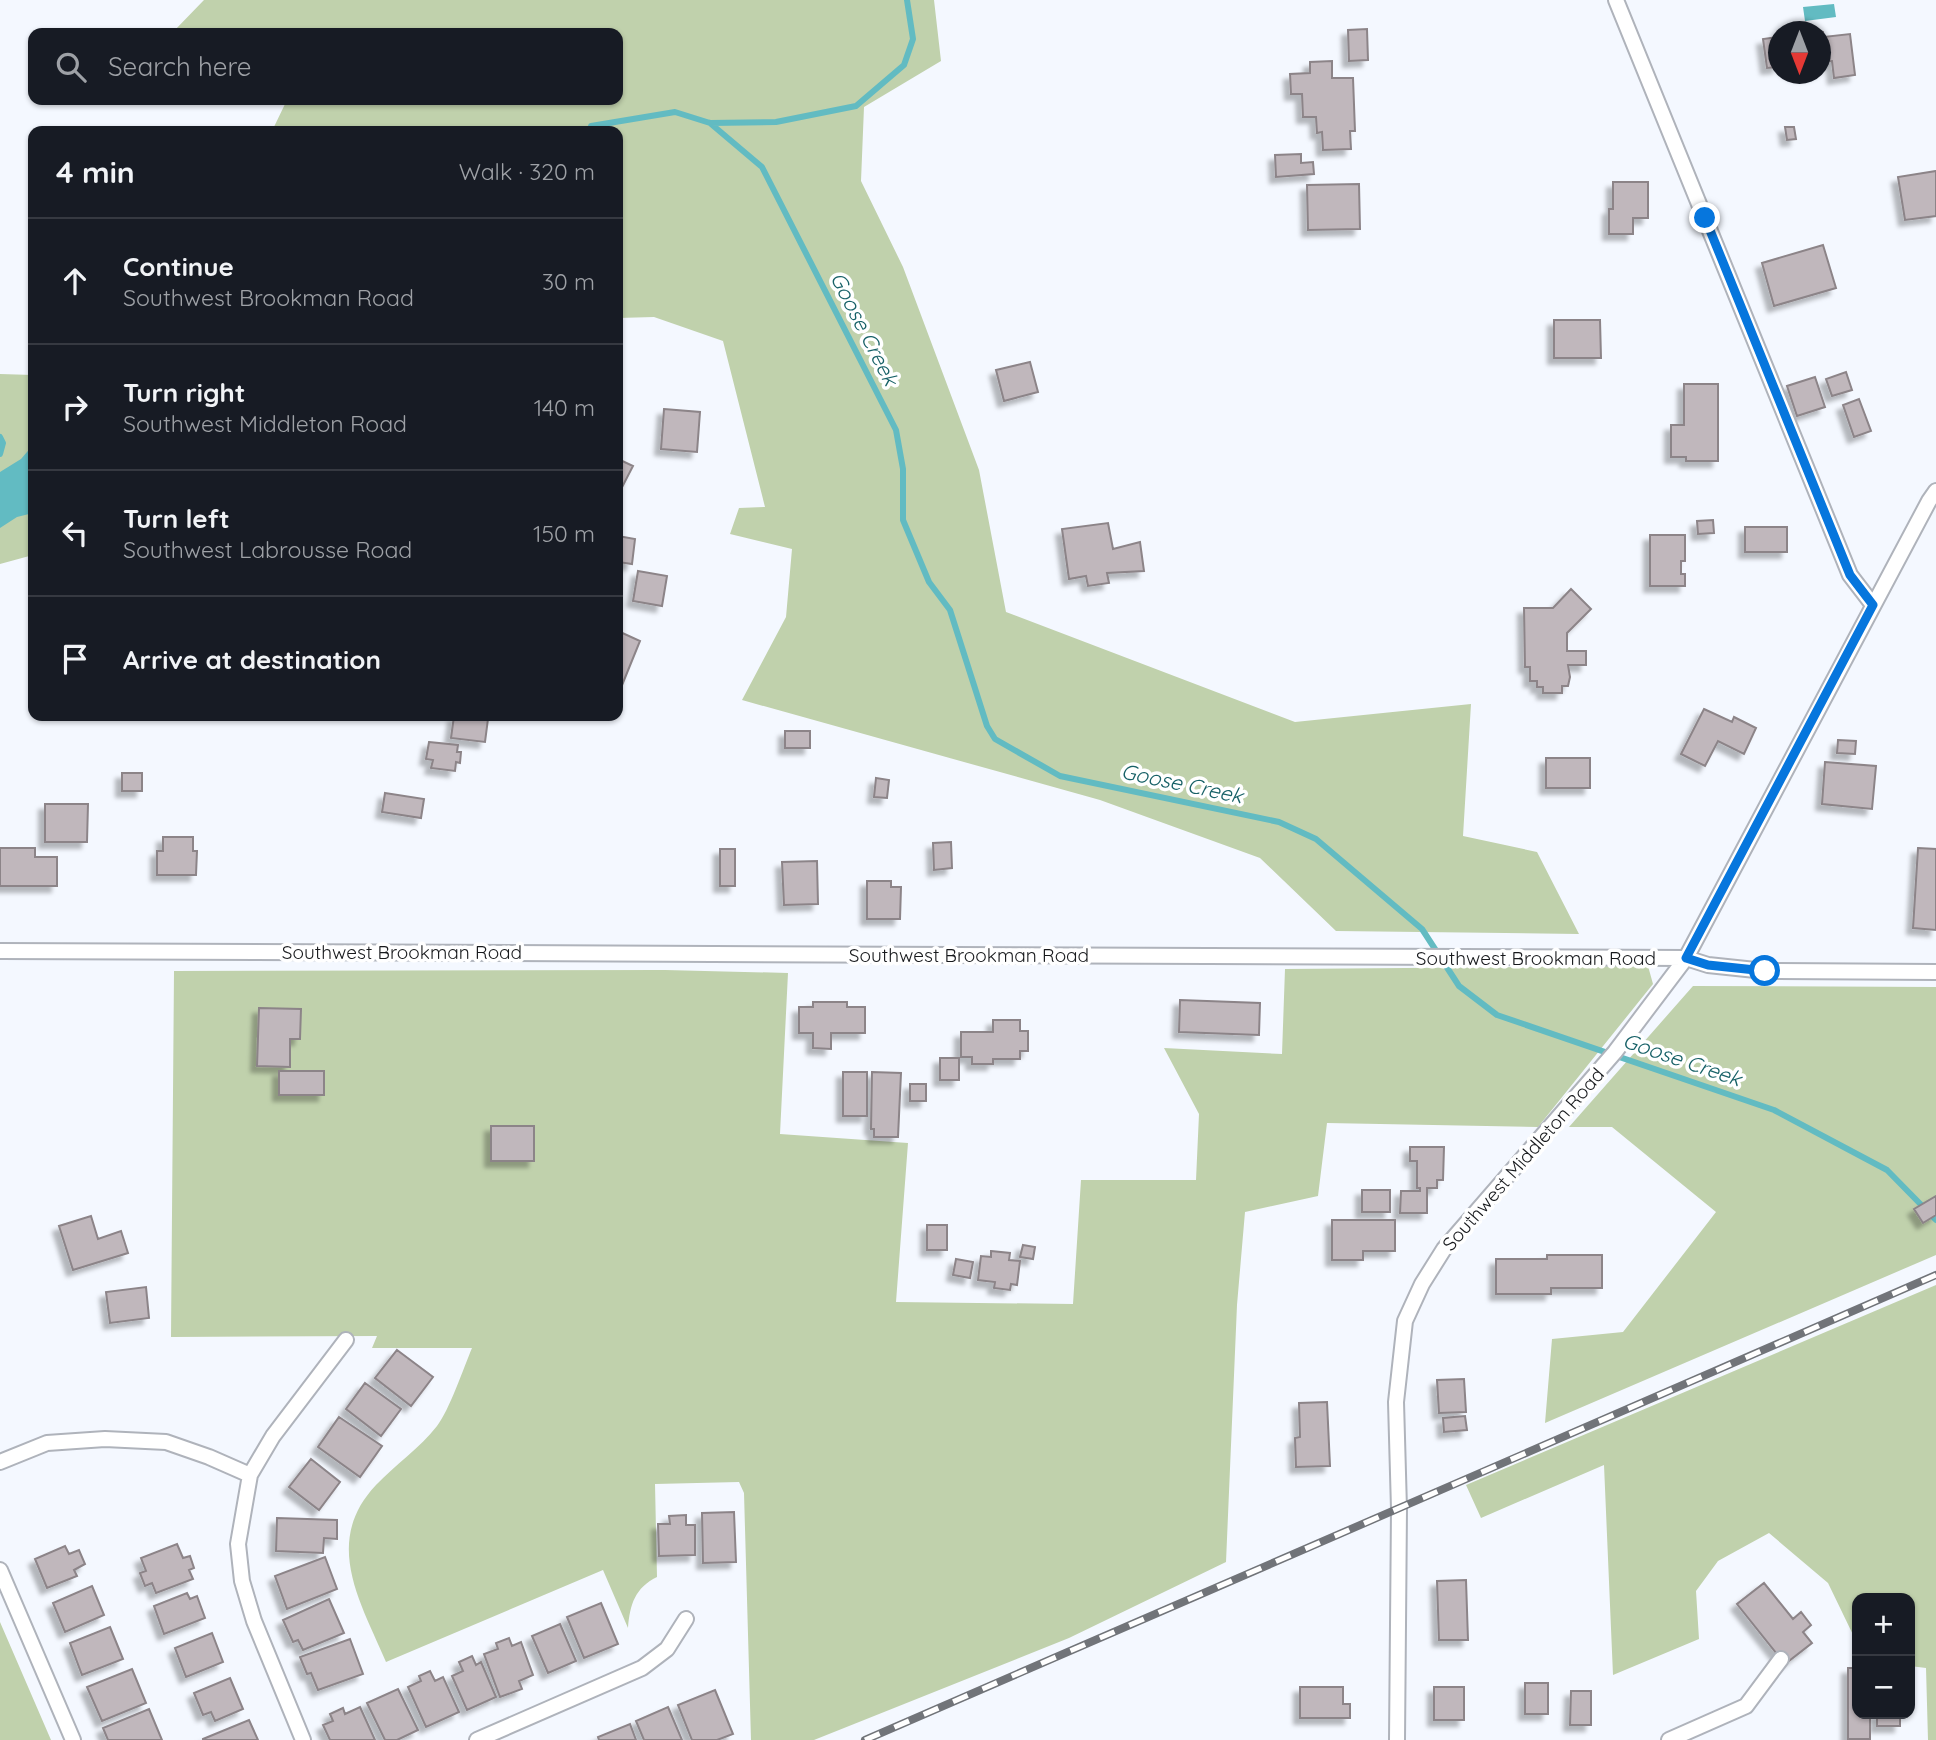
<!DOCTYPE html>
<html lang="en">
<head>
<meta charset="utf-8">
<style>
	:root { --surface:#171b24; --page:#242831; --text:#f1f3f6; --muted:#9ea1a6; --line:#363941 }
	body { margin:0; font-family:Quicksand,sans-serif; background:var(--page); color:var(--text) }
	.controls { position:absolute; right:21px; bottom:21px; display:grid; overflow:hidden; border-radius:14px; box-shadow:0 2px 5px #0004 }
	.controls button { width:63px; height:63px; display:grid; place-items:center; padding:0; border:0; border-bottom:2px solid var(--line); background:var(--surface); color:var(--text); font:35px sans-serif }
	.compass { position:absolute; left:1768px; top:21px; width:63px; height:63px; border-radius:50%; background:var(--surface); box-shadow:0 2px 5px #0004; rotate:180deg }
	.stop { position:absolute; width:21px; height:21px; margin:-16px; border:5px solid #0676dd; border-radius:50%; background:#fff }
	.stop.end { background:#0676dd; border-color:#fff; box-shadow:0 2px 7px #0008 }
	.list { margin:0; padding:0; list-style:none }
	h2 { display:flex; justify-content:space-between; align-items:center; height:91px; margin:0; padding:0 28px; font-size:30px }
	h2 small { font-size:23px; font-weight:400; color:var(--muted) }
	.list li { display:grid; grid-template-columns:46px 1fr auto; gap:21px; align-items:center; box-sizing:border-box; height:126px; padding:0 28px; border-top:2px solid var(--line) }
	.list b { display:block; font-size:26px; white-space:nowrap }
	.list p { margin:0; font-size:23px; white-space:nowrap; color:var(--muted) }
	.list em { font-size:23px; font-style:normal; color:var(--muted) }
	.icon { flex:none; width:38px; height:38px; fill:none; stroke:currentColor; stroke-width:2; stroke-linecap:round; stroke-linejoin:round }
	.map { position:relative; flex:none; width:1936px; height:1740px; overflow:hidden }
	.search { position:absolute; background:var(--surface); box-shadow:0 2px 5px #0004; left:28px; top:28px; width:595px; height:77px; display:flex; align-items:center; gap:18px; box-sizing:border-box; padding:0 24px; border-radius:14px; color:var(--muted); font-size:26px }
	.panel { position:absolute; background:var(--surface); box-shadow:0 2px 5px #0004; left:28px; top:126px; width:595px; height:595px; border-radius:14px }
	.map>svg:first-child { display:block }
</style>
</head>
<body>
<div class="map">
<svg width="1936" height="1740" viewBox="0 0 1936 1740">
	<defs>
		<filter id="shadow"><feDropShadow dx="-6" dy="6" stdDeviation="2" flood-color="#0004"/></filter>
	</defs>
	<rect width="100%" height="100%" fill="#f4f8ff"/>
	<path fill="#c0d1ac" d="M204,0H934L941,61L864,107L861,181L903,267L979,470L1006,612L1295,722L1471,704L1463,836L1537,852L1579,934L1336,931L1260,858L1100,800L742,700L786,617L792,549L730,534L739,508L765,507L723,341L654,317L618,318V131H272L286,102L261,100H618V33H172Z
		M0,374L33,375V555L0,564Z
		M1648,966L1653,984L1538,1127L1327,1123L1318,1196L1245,1212L1237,1305L1226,1562L1069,1638L814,1740H751L744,1493L739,1482L655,1484L657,1577C635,1588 630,1604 628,1628L603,1570L386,1662C361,1603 322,1542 376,1485C395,1465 420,1448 437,1426C449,1411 464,1367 472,1348H372L377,1336L171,1337L174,971L665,970L788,973L780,1134L908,1143L896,1302L1073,1304L1081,1180H1196L1199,1114L1164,1048L1282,1054L1285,969Z
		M1693,986L1936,987V1255L1545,1423L1552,1339L1623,1332L1716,1212L1612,1127H1569Z
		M1936,1285V1740H1928L1926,1668L1910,1666V1598H1857V1643L1828,1583L1769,1533L1718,1561L1696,1591L1699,1639L1613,1675L1604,1465L1481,1518L1466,1485Z
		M0,1622L51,1740H0Z"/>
	<path fill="#62bbc2" d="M1834,4L1836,17L1805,21L1803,7Z
		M33,445V513L17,517L0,528V472L21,459Z"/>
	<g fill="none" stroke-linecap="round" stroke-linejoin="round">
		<path stroke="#62bbc2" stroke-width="6" d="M710,123L762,167L896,430L903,469V520L929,582L950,610L987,726L995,739L1060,776L1279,822L1316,839L1422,929L1459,986L1497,1015L1774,1110L1887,1170L1936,1220
			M590,131L591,126L675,112L710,123L776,122L856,106L904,65L913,39L907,0
			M0,437L3,443L0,454"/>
	</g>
	<path fill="#c0b7bc" stroke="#8c8488" stroke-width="2" filter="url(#shadow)" d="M1367,29L1368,60L1349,61L1348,30Z
		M1820,32H1823L1824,37L1850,34L1855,75L1834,78L1832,61L1820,62Z
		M1778,37V67L1767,68L1763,39Z
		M1332,61V78H1353L1355,131H1350L1351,149L1323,150L1322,132L1317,133L1316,117H1303L1302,94H1291L1290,74L1310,73V62Z
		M1785,127H1794L1796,139L1787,140Z
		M1301,154V163L1313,162L1314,174L1276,177L1275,155Z
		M1936,171V216L1905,220L1898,177Z
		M1613,182H1648V218H1633V234H1609V209H1613Z
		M1359,184L1360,229L1308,230L1307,185Z
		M1823,245L1836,288L1774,306L1762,263Z
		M1554,320H1600L1601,358H1554Z
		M1030,362L1038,392L1004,401L996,370Z
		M1846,372L1852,390L1832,396L1826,379Z
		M1815,377L1825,407L1797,416L1787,386Z
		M1684,384H1718V461H1686V457H1671V425H1684Z
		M1859,399L1871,431L1854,437L1843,405Z
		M664,409L700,412L697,452L661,449Z
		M618,459L633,466L618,495Z
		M1713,520L1714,533L1698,534L1697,521Z
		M1108,523L1113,549L1140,542L1144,571L1107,573L1109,583L1088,586L1086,576L1069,579L1062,529Z
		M1745,527H1787V552H1745Z
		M1650,535H1685V561H1681V574H1685V586H1650Z
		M618,536L635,539L632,564L618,562Z
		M638,571L667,576L662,606L633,601Z
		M1571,589L1591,609L1567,633V651H1586V665H1568L1570,677L1568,686H1562V693H1543V687H1537V681H1530V667H1525L1524,608H1553Z
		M618,631L640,641L618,695Z
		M1704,709L1732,722L1734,717L1756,728L1744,754L1718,741L1705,766L1681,754Z
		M454,716L488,719L485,742L451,738Z
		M785,731H810V748H785Z
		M1838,740L1856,741L1855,754L1837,753Z
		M429,742L458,745L457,752H461L460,763L456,762L455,771L431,768L433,760L426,759Z
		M1546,758H1590V788H1546Z
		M1825,762L1876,766L1872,809L1822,804Z
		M122,773H142V791H122Z
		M876,778L889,780L887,798L874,797Z
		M385,793L424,799L421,818L382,812Z
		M45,804H88L87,842H45Z
		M163,837H193V851H197L196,875H157V851H163Z
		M951,842L952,868L934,870L933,843Z
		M0,848H35V857H57V886H0Z
		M1918,848L1936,849V930L1913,928Z
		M720,849H735V886H720Z
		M817,861L818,904L784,905L782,862Z
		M867,881H891V887H901L900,919H867Z
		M1180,1000L1260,1003L1259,1035L1179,1032Z
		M813,1002H847V1007H865V1033H831V1049L813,1048V1033H799V1007H813Z
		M259,1008L301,1009L300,1039H290V1067L257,1066Z
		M993,1020H1020V1031H1028V1051H1020V1059H993V1064H972V1057H961V1032H993Z
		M940,1058H959V1080H940Z
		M279,1071H324V1095H279Z
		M843,1072H867V1116H843Z
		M872,1072L901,1073L898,1137H874V1129H871Z
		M910,1084H926V1101H910Z
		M491,1126H534V1161H491Z
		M1410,1147H1444L1443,1180H1437V1188H1427V1213H1400L1401,1191H1420V1188H1417V1161H1410Z
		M1362,1190H1390V1212H1362Z
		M1936,1196V1215L1923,1223L1914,1209Z
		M91,1216L98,1239L121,1231L128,1253L73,1270L59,1226Z
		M1332,1220H1395V1251H1363V1260H1332Z
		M927,1225H947V1250H927Z
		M1023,1245L1035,1247L1033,1259L1020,1257Z
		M991,1251L1010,1253L1009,1260L1020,1261L1017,1285L1011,1284L1010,1290L994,1288L995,1282L978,1280L981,1256L991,1257Z
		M1547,1255H1602V1288H1551V1294H1496V1259H1547Z
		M956,1259L973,1262L970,1278L953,1275Z
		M146,1287L149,1318L110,1323L106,1292Z
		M397,1350L433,1377L411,1406L375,1378Z
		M1464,1379L1466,1412L1439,1413L1437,1380Z
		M365,1383L401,1409L381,1436L346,1409Z
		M1327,1402L1330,1466L1296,1467L1295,1438L1300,1437L1299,1403Z
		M1465,1416L1467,1430L1444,1432L1443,1418Z
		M339,1417L382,1446L360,1477L318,1447Z
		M311,1459L340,1482L319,1510L289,1487Z
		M734,1512L736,1562L703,1563L702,1513Z
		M686,1515V1525H695V1555L659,1556L658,1524H670L669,1516Z
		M277,1518L337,1520V1539L324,1538L323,1553L276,1551Z
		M177,1544L183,1558L190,1556L194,1568L189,1570L193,1579L156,1593L152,1583L145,1586L140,1573L146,1571L141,1558Z
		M65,1546L69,1554L79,1550L85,1564L74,1570L77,1576L47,1588L35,1559Z
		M325,1557L337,1589L287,1609L275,1576Z
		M1466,1580L1468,1640H1439L1437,1581Z
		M1764,1583L1793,1619L1801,1612L1811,1625L1803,1632L1812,1643L1785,1664L1737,1604Z
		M92,1586L104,1615L65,1632L53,1603Z
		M187,1593L190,1599L197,1596L205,1618L164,1634L154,1606Z
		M329,1599L344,1633L303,1650L298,1640L293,1642L283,1620Z
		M601,1603L618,1644L584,1658L567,1617Z
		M560,1624L576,1661L548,1673L532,1636Z
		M110,1627L123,1659L82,1675L70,1643Z
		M212,1633L223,1662L186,1677L175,1648Z
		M509,1638L512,1646L521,1642L533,1675L519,1681L522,1689L500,1697L484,1654L498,1649L496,1643Z
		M350,1639L363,1674L318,1690L311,1673L307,1674L300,1657Z
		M472,1656L476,1665L481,1662L496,1697L467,1710L452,1676L463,1671L459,1662Z
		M1848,1668H1857V1714H1870V1739H1848Z
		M132,1669L146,1703L102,1721L87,1687Z
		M430,1671L435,1681L443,1677L459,1712L426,1727L408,1687L421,1681L419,1676Z
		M230,1678L243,1709L215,1721L211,1712L203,1715L194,1693Z
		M1525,1683H1548V1714H1525Z
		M1300,1687H1343V1704H1350V1718H1300Z
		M1434,1687H1464V1720H1434Z
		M398,1689L418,1730L397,1740H385L367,1703Z
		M715,1690L733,1734L717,1740H692L678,1705Z
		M1571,1691H1591V1725H1570Z
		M360,1707L375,1740H330L323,1725L333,1721L330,1714L343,1708L345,1714Z
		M668,1707L682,1740H644L636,1721Z
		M149,1709L162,1740H108L103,1728Z
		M1877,1714H1900V1726H1877Z
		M249,1720L258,1740H203V1739Z
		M630,1724L636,1740H599L598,1737Z"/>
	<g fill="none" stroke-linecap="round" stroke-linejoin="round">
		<g stroke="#afb3bb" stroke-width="18">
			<path id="street" d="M1616,0L1850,575L1873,605
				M0,951L1686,958L1708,965L1765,971L1936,972
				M0,1462L47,1443L105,1439L166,1442L209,1457L250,1475
				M0,1570L73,1740
				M303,1740L254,1621L242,1581L238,1544L250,1475L273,1436L346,1340
				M477,1740L642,1668L667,1649L686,1619
				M1397,1740L1399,1509L1396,1402L1405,1321L1422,1284L1444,1249L1615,1052L1686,958L1929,501L1936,491
				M1669,1740L1746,1706L1781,1659"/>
		</g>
		<use href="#street" stroke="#fff" stroke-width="14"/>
		<g stroke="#717479" stroke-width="8">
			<path id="rail" d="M865,1740L1936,1275"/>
		</g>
		<use href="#rail" stroke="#fff" stroke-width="5" stroke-dasharray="16" stroke-linecap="butt"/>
	</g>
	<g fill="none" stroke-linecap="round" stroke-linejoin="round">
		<path stroke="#0676dd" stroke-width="9" d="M1705,218L1850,575L1873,605L1686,958L1708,965L1765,971"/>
	</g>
	<g text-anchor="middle" stroke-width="7" stroke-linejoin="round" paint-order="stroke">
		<g font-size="19" fill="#17191c" stroke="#fff">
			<text x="402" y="959">Southwest Brookman Road</text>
			<text x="969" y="962">Southwest Brookman Road</text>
			<text x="1536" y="965">Southwest Brookman Road</text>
			<text transform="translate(1523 1159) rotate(-49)" y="7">Southwest Middleton Road</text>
		</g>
		<g font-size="21" font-style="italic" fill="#176167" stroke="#fff">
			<text transform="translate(864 329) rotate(63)" y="7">Goose Creek</text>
			<text transform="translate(1182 784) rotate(12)" y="7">Goose Creek</text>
			<text transform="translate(1682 1060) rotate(19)" y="7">Goose Creek</text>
		</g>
	</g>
</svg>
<div class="controls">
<button>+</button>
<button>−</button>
</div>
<svg class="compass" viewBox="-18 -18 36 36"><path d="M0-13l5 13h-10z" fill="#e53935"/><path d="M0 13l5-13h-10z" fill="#9ea1a6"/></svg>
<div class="stop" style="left:1765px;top:971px"></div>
<div class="stop end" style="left:1705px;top:218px"></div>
<div class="search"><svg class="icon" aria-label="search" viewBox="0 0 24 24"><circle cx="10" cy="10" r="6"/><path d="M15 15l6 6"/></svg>Search here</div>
<section class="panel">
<h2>4 min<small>Walk · 320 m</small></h2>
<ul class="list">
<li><svg class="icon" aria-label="ahead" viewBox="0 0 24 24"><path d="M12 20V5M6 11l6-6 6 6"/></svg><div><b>Continue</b><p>Southwest Brookman Road</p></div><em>30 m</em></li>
<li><svg class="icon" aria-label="right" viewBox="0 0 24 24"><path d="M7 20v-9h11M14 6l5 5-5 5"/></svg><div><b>Turn right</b><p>Southwest Middleton Road</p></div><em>140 m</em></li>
<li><svg class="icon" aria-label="left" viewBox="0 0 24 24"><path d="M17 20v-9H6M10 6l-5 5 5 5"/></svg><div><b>Turn left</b><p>Southwest Labrousse Road</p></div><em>150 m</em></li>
<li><svg class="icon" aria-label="arrive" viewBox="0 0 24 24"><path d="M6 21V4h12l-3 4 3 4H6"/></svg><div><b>Arrive at destination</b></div></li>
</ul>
</section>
</div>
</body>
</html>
